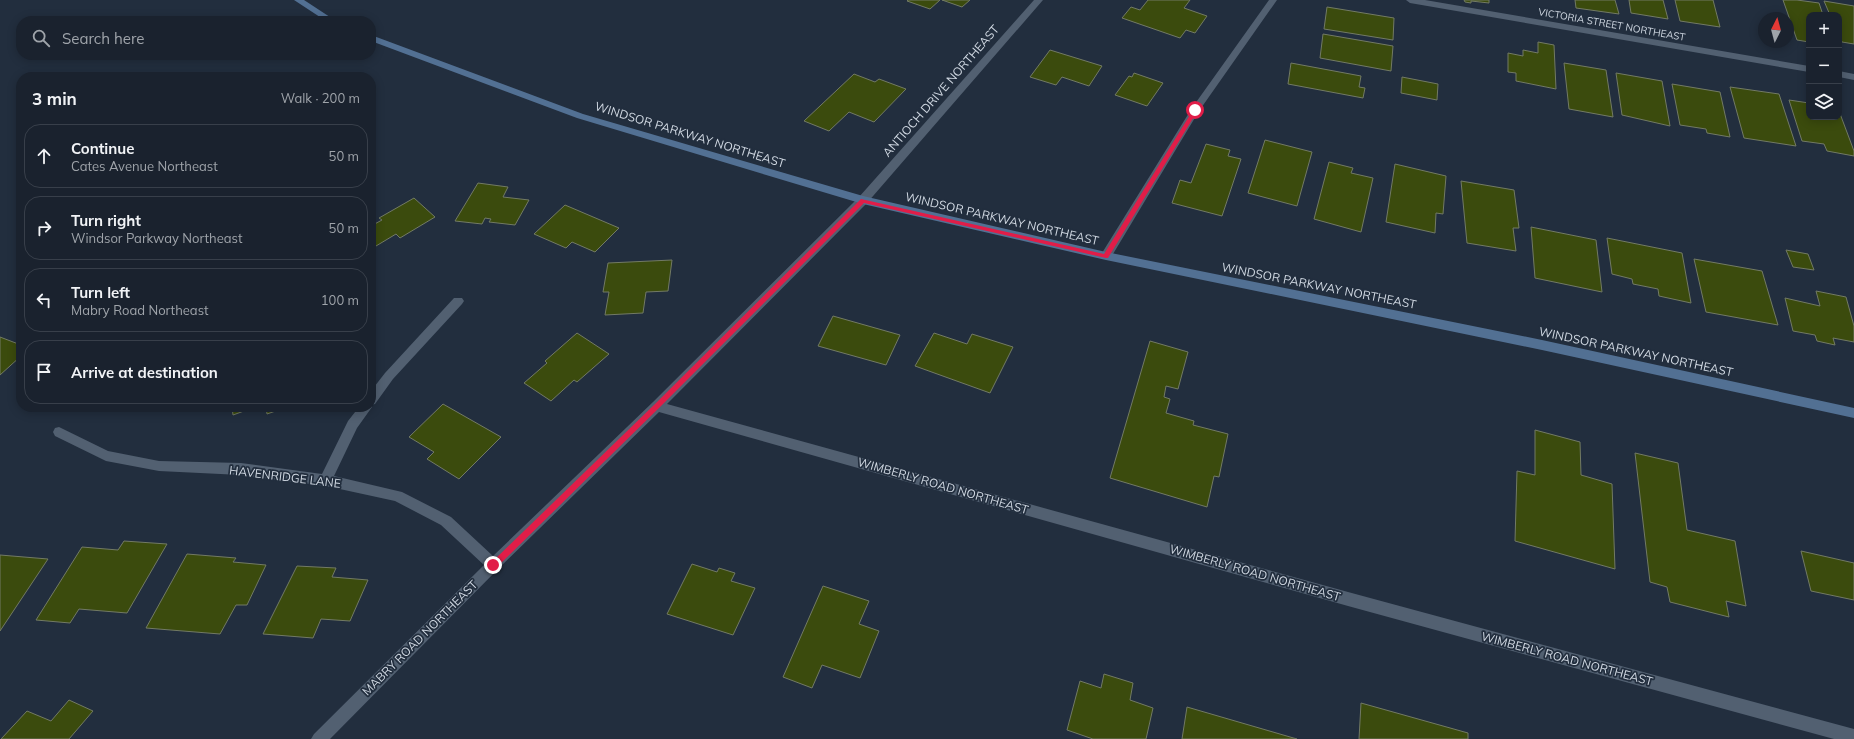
<!DOCTYPE html>
<html lang="en">
<head>
<meta charset="utf-8">
<style>
	:root { --surface:#1a222e; --page:#272f3a; --text:#f1f3f6; --muted:#9fa4aa; --line:#383f4a }
	body { margin:0; font-family:Mulish,sans-serif; background:var(--page); color:var(--text) }
	.controls { position:absolute; right:12px; top:12px; display:grid; overflow:hidden; border-radius:8px; box-shadow:0 2px 10px #0003 }
	.controls button { width:36px; height:36px; display:grid; place-items:center; padding:0; border:0; border-bottom:1px solid var(--line); background:var(--surface); color:var(--text); font:20px sans-serif }
	.compass { position:absolute; left:1758px; top:12px; width:36px; height:36px; border-radius:50%; background:var(--surface); box-shadow:0 2px 10px #0003; rotate:6deg }
	.stop { position:absolute; width:12px; height:12px; margin:-9px; border:3px solid #e11d48; border-radius:50%; background:#fff }
	.stop.end { background:#e11d48; border-color:#fff; box-shadow:0 1px 4px #0008 }
	.list { margin:0; padding:0; list-style:none }
	h2 { display:flex; justify-content:space-between; align-items:center; height:52px; margin:0; padding:0 16px; font-size:17px }
	h2 small { font-size:13px; font-weight:400; color:var(--muted) }
	.list li { display:grid; grid-template-columns:26px 1fr auto; gap:12px; align-items:center; box-sizing:border-box; height:64px; margin:0 8px 8px; padding:0 8px; border:1px solid var(--line); border-radius:16px }
	.list b { display:block; font-size:15px; white-space:nowrap }
	.list p { margin:0; font-size:13px; white-space:nowrap; color:var(--muted) }
	.list em { font-size:13px; font-style:normal; color:var(--muted) }
	.icon { flex:none; width:22px; height:22px; fill:none; stroke:currentColor; stroke-width:2; stroke-linecap:round; stroke-linejoin:round }
	.map { position:relative; flex:none; width:1854px; height:739px; overflow:hidden }
	.search { position:absolute; background:var(--surface); box-shadow:0 2px 10px #0003; left:16px; top:16px; width:360px; height:44px; display:flex; align-items:center; gap:10px; box-sizing:border-box; padding:0 14px; border-radius:16px; color:var(--muted); font-size:15px }
	.panel { position:absolute; background:var(--surface); box-shadow:0 2px 10px #0003; left:16px; top:72px; width:360px; height:340px; border-radius:16px }
	.map>svg:first-child { display:block }
</style>
</head>
<body>
<div class="map">
<svg width="1854" height="739" viewBox="0 0 1854 739">
	<rect width="100%" height="100%" fill="#222e3e"/>
	<path fill="#3b4b0d" stroke="#727a65" d="M908,0H940L930,9L907,1Z
		M942,0H970L962,7Z
		M1148,0H1190L1184,8L1207,16L1195,33L1186,30L1180,38L1122,18L1131,7L1140,10Z
		M1464,0H1489V3L1471,1V3L1465,2Z
		M1575,0H1615L1619,14L1576,8Z
		M1629,0H1663L1668,19L1631,13Z
		M1675,0H1713L1720,27L1680,21Z
		M1783,0H1797L1819,3L1823,15H1809V42L1797,40Z
		M1824,1L1854,6V44L1842,42L1839,36V15H1830Z
		M1327,7L1394,18L1393,40L1324,29Z
		M1323,34L1393,46L1391,71L1320,58Z
		M1538,42L1554,45L1556,89L1516,81V73L1508,72V53L1523,56V50L1538,53Z
		M1050,50L1102,66L1089,86L1062,77L1056,85L1030,77Z
		M1291,63L1361,76L1359,87L1365,88L1363,98L1288,84Z
		M1564,63L1606,70L1613,117L1569,109Z
		M1134,73L1163,83L1147,106L1115,95L1129,76L1132,77Z
		M1616,73L1662,81L1670,126L1622,115Z
		M854,74L875,82L879,79L906,89L874,122L849,112L829,131L804,121Z
		M1402,77L1438,84L1437,100L1401,93Z
		M1672,84L1720,92L1730,137L1707,133L1706,129L1680,125Z
		M1730,87L1779,94L1796,146L1744,138Z
		M1789,100L1809,103V117H1839V111L1854,151V156L1827,151L1824,144L1802,141Z
		M1265,140L1312,152L1297,206L1248,193Z
		M1206,144L1230,150L1228,156L1241,159L1222,216L1172,203L1180,180L1191,183Z
		M1329,162L1353,168L1351,173L1373,178L1361,232L1314,219Z
		M1395,164L1446,176L1443,214L1436,213L1435,233L1386,222Z
		M1461,181L1514,190L1519,228H1513L1516,251L1467,243Z
		M478,183L508,187L503,197L529,200L515,225L489,222L491,219L485,218L482,224L455,221Z
		M414,198L435,217L400,238L396,234L371,249V226L382,220L379,218Z
		M565,205L619,228L595,252L572,242L566,248L534,234Z
		M1531,227L1596,240L1602,292L1535,278Z
		M1607,238L1682,253L1691,303L1659,296L1658,289L1633,284L1632,279L1612,274Z
		M1786,250L1808,254L1814,270L1793,267Z
		M1694,259L1762,271L1778,325L1706,312Z
		M672,260L668,291L646,292L643,313L605,315L609,292H603L608,263Z
		M1816,291L1846,297L1854,326V342L1833,338L1835,345L1817,341L1815,335L1793,331L1785,298L1820,306Z
		M833,316L900,335L886,365L818,346Z
		M577,333L609,354L577,382L574,380L551,401L524,383L547,363L545,361Z
		M934,333L967,344L972,334L1013,347L990,393L915,366Z
		M0,337L21,345V356L0,375Z
		M1150,341L1188,352L1178,389L1166,386L1164,397L1170,399L1166,413L1194,421L1193,425L1228,434L1219,477L1214,476L1207,507L1110,478Z
		M443,404L501,437L459,479L427,459L434,452L409,437Z
		M232,407H255L233,415Z
		M266,407H287L267,414Z
		M1535,430L1580,442L1581,475L1612,484L1615,569L1515,541L1517,471L1535,475Z
		M1635,453L1678,463L1687,530L1735,541L1746,606L1726,601L1729,617L1670,602L1667,587L1650,582Z
		M124,541L167,544L127,613L79,609L70,623L36,620L82,547L118,550Z
		M1801,551L1854,563V600L1811,591Z
		M187,554L236,558L233,562L266,565L247,605H236L220,634L146,628Z
		M0,555L48,559L0,631Z
		M692,564L717,572L719,568L735,573L731,581L755,588L733,635L667,614Z
		M297,566L336,568L332,577L368,580L350,621L321,619L313,638L263,634Z
		M823,586L869,601L859,624L879,631L860,678L822,665L812,688L783,677Z
		M1104,674L1133,683L1130,700L1153,708L1146,739H1093L1067,730L1080,681L1101,688Z
		M69,700L93,711L69,739H1L27,711L51,721Z
		M1361,703L1468,733V739H1359Z
		M1187,707L1297,739H1182Z"/>
	<g fill="none" stroke-linecap="round" stroke-linejoin="round">
		<path fill="#526071" fill-rule="evenodd" d="M1034,0H1043L867,203L667,404L1348,592L1854,729V739H1834L1348,606L659,412L498,569L330,739H311L314,734L484,565L441,525L395,501L326,486L241,475L159,471L106,461L55,436L53,432L55,428L59,427L108,451L159,461L241,463L322,474L348,421L359,407H371V391L385,373L454,298H462L464,301L462,304L393,379L375,404L371,405L372,407L357,428L334,476L402,492L451,517L493,556L653,402L859,197Z
			M1269,0H1277L1199,111L1110,259H1102L1100,256L1102,253L1192,108Z
			M1406,0H1425L1809,66V72L1410,3Z
			M1839,71L1854,74V80L1839,77Z"/>
		<path fill="#527093" fill-rule="evenodd" d="M294,0H304L336,21H326Z
			M371,35L583,114L863,196L1106,252L1542,340L1854,408V418L1542,350L1106,260L863,204L577,118L371,41Z"/>
	</g>
	<path fill="#e11d48" d="M1195,109L1198,110L1108,258H1106L864,203L659,408L496,568H491V563L655,404L861,199L1104,254L1193,110Z"/>
	<g text-anchor="middle" stroke-width="3.5" stroke-linejoin="round" paint-order="stroke">
		<g font-size="10" fill="#d0d8e2" stroke="#222e3e">
			<text transform="translate(1612 24) rotate(10)" y="4">VICTORIA STREET NORTHEAST</text>
		</g>
		<g font-size="12" fill="#d0d8e2" stroke="#222e3e">
			<text transform="translate(941 91) rotate(-49)" y="4">ANTIOCH DRIVE NORTHEAST</text>
			<text transform="translate(690 135) rotate(17)" y="4">WINDSOR PARKWAY NORTHEAST</text>
			<text transform="translate(1002 219) rotate(13)" y="4">WINDSOR PARKWAY NORTHEAST</text>
			<text transform="translate(1319 286) rotate(11)" y="4">WINDSOR PARKWAY NORTHEAST</text>
			<text transform="translate(1636 352) rotate(12)" y="4">WINDSOR PARKWAY NORTHEAST</text>
			<text transform="translate(285 477) rotate(7)" y="4">HAVENRIDGE LANE</text>
			<text transform="translate(943 486) rotate(16)" y="4">WIMBERLY ROAD NORTHEAST</text>
			<text transform="translate(1255 573) rotate(16)" y="4">WIMBERLY ROAD NORTHEAST</text>
			<text transform="translate(420 638) rotate(-45)" y="4">MABRY ROAD NORTHEAST</text>
			<text transform="translate(1567 659) rotate(15)" y="4">WIMBERLY ROAD NORTHEAST</text>
		</g>
	</g>
</svg>
<div class="controls">
<button>+</button>
<button>−</button>
<button><svg class="icon" aria-label="layers" viewBox="0 0 24 24"><path d="M12 4l9 5-9 5-9-5zM3 14l9 5 9-5"/></svg></button>
</div>
<svg class="compass" viewBox="-18 -18 36 36"><path d="M0-13l5 13h-10z" fill="#e53935"/><path d="M0 13l5-13h-10z" fill="#9fa4aa"/></svg>
<div class="stop" style="left:1195px;top:110px"></div>
<div class="stop end" style="left:493px;top:565px"></div>
<div class="search"><svg class="icon" aria-label="search" viewBox="0 0 24 24"><circle cx="10" cy="10" r="6"/><path d="M15 15l6 6"/></svg>Search here</div>
<section class="panel">
<h2>3 min<small>Walk · 200 m</small></h2>
<ul class="list">
<li><svg class="icon" aria-label="ahead" viewBox="0 0 24 24"><path d="M12 20V5M6 11l6-6 6 6"/></svg><div><b>Continue</b><p>Cates Avenue Northeast</p></div><em>50 m</em></li>
<li><svg class="icon" aria-label="right" viewBox="0 0 24 24"><path d="M7 20v-9h11M14 6l5 5-5 5"/></svg><div><b>Turn right</b><p>Windsor Parkway Northeast</p></div><em>50 m</em></li>
<li><svg class="icon" aria-label="left" viewBox="0 0 24 24"><path d="M17 20v-9H6M10 6l-5 5 5 5"/></svg><div><b>Turn left</b><p>Mabry Road Northeast</p></div><em>100 m</em></li>
<li><svg class="icon" aria-label="arrive" viewBox="0 0 24 24"><path d="M6 21V4h12l-3 4 3 4H6"/></svg><div><b>Arrive at destination</b></div></li>
</ul>
</section>
</div>
</body>
</html>
